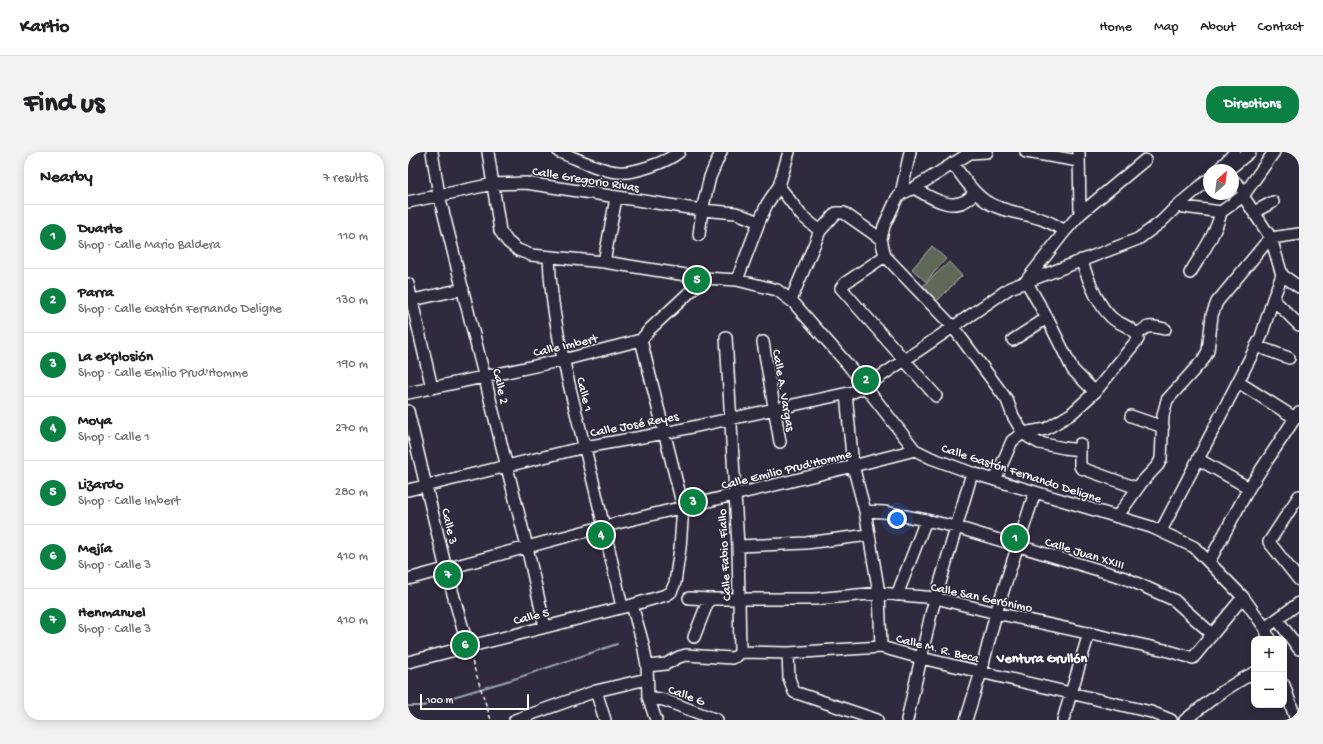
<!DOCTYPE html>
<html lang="en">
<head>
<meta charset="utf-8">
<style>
	:root { --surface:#fff; --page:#f2f2f2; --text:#202124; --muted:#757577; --line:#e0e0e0; --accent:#0b8043 }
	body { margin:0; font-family:"Gochi Hand",sans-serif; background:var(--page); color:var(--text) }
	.controls { position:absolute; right:12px; bottom:12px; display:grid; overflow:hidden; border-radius:8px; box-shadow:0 2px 10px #0003 }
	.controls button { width:36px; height:36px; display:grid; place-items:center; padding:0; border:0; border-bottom:1px solid var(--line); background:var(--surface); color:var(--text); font:20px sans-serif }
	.compass { position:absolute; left:795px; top:12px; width:36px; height:36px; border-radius:50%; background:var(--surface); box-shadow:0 2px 10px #0003; rotate:28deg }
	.scale { position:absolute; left:12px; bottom:10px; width:109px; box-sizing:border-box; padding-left:4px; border:2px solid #fff; border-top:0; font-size:11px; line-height:14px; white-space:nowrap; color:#fff; -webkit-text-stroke:3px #2f2a3d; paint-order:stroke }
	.you { position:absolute; left:489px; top:367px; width:14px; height:14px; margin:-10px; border:3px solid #fff; border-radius:50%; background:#1a73e8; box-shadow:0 0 0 6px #1a73e833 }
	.badge { display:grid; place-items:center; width:26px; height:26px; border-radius:50%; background:var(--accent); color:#fff; font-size:13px; font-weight:700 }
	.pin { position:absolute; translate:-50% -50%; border:2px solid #fff; box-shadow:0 1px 4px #0006 }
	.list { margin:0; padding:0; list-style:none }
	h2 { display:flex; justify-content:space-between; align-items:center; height:52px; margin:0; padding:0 16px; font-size:17px }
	h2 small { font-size:13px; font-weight:400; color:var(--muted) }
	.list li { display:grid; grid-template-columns:26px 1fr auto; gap:12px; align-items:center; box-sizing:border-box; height:64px; padding:0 16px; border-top:1px solid var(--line) }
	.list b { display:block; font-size:15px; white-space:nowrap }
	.list p { margin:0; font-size:13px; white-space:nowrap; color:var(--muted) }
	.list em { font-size:13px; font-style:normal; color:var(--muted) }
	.map { position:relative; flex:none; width:891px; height:568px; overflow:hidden; border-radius:16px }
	header { display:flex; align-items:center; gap:24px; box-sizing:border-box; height:56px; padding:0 20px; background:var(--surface); border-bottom:1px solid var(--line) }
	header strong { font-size:19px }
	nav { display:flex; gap:22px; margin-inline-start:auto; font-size:14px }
	.intro { display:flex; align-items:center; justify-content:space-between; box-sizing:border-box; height:96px; padding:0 24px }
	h1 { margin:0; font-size:28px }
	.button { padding:10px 18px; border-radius:16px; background:var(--accent); color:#fff; font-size:14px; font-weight:700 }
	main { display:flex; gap:24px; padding:0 24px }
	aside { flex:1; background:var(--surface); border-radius:16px; box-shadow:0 2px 10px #0003 }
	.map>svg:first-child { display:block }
</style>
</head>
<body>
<header>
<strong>Kartio</strong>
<nav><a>Home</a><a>Map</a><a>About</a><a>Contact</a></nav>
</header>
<div class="intro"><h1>Find us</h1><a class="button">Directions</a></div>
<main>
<aside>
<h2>Nearby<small>7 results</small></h2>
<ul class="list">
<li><span class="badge">1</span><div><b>Duarte</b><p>Shop · Calle Mario Baldera</p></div><em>110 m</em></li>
<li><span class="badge">2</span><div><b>Parra</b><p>Shop · Calle Gastón Fernando Deligne</p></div><em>130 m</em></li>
<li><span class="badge">3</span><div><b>La explosión</b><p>Shop · Calle Emilio Prud'Homme</p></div><em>190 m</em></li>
<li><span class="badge">4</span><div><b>Moya</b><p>Shop · Calle 1</p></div><em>270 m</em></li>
<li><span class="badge">5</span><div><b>Lizardo</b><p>Shop · Calle Imbert</p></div><em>280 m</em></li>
<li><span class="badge">6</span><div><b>Mejía</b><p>Shop · Calle 3</p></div><em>410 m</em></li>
<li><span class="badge">7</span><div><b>Henmanuel</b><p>Shop · Calle 3</p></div><em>410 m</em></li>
</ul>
</aside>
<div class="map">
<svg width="891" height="568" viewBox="0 0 891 568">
	<rect width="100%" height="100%" fill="#2f2a3d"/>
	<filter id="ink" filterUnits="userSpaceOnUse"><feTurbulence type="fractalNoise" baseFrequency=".025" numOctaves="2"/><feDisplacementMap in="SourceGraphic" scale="8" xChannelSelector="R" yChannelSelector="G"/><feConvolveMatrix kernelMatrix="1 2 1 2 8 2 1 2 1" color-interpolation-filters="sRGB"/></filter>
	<g filter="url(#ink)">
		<path fill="#60675a" stroke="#b0b3ac" d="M524,94L538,107L518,130L504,117Z
			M541,110L554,124L529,149L515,134Z"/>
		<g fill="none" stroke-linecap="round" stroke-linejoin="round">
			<path stroke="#97a4b1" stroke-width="2" d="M0,554H15L109,526L209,492"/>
			<g stroke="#fff" stroke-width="14">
				<path id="minor" d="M24,0L31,43L119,395L137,475
					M80,0L92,79L100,90L110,98L123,103L196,110L297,126L329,128L369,138L385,150L441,214L507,298L523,306L564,321L743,375L786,395L835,445L852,469L857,476L861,487
					M151,0C168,6 192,19 210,20C226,22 259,10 271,0
					M579,0L562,1L506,36L493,42L489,46L476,74L473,87L477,104L545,175L599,248L605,264L615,281L622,286L631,291L656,296L672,298
					M618,0L671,9
					M671,0L672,62
					M545,11C554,25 565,41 579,50C596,61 620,61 638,69C644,71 651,76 657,79
					M812,16L827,0
					M820,18L842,0
					M825,28L837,40
					M371,34L393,63L412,79
					M506,36C526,48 550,63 567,40
					M493,42L502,0
					M835,44L863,86L874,123L891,135
					M0,50L85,32L118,31L294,58L328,61L351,70
					M769,54L801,27
					M846,60L865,50
					M291,83L294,58L302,25L313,0
					M477,104L437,131L433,136L528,244
					M141,105C143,169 161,231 176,293C190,347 202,401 214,455
					M196,110L208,46
					M782,121C794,101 808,82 813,60
					M329,128L351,70L359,52L371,34L381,0
					M0,132L24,236
					M865,147L891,173
					M383,148L412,79L428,61H436L473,87
					M0,149L55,137
					M729,183C740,172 742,174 757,177
					M318,185L330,394L332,500
					M605,188L639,166
					M355,190L372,290
					M848,194L881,206
					M830,230L887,266
					M687,240L665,218L639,166L618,129L657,79L672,62L737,8
					M0,241L155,208L233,188L242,177L297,126
					M438,242L445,314L457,359L471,441L473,495
					M0,259L38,417L60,495
					M723,264L755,275
					M672,292V314L673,316L729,336
					M790,307L841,336
					M587,328L604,289L615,281L638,277L663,262L687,240L730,187C727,175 712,173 704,166C688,151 681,128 673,108
					M0,338L177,295L257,281L445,240L457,235L602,136L730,87L753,70L769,54L813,60L835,44L866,0
					M891,344L861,390L891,428
					M457,359L476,360L518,368L548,375L717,426L766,448L804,482
					M709,365L734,330L750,313L753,307L755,263L759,248L795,208L800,199L804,163L809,150L857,92L863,86L891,82
					M753,379L853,185L865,147L874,123
					M330,394L398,391L461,383
					M801,410L841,336L891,260
					M0,427L197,374L445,314L507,298
					M489,443L518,368
					M281,446L301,447H407L471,441L528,446L588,461L757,498L785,506L835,445
					M224,453L235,492L239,514L240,545L248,568
					M869,467L891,497
					M857,476L891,451
					M286,485L301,447
					M332,500L380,501L473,495L513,506L743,560L763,568
					M380,501L381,526L386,540L469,568
					M0,510L224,453L258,443L263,440L267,431L272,396L275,355L233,188
					M239,514L258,512L271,505L278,503L324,506L329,504L332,500
					M876,533L888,568
					M188,539L197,568
					M240,545L256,548L309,568
					M107,568L188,539L239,527
					M499,568L523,462L564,321
					M558,568L573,520L588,461L627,340
					M655,568L681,481
					M777,568C799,551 821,533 846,521"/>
			</g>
			<path stroke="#fff" stroke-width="1.5" stroke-dasharray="4 3" stroke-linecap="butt" d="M62,503L83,568"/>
			<use href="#minor" stroke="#2f2a3d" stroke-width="11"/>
		</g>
	</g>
	<g text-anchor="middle" stroke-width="3" stroke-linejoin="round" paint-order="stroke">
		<g font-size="13" fill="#fff" stroke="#2f2a3d">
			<text transform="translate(178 26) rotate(9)" y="5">Calle Gregorio Rivas</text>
			<text transform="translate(157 192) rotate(-13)" y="5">Calle Imbert</text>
			<text transform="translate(94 234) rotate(77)" y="5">Calle 2</text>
			<text transform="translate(377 238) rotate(80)" y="5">Calle A. Vargas</text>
			<text transform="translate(178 242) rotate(76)" y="5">Calle 1</text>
			<text transform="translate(226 271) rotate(-11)" y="5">Calle José Reyes</text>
			<text transform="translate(378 316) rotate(-14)" y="5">Calle Emilio Prud'Homme</text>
			<text transform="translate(614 320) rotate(18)" y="5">Calle Gastón Fernando Deligne</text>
			<text transform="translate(43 374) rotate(77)" y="5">Calle 3</text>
			<text transform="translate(677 400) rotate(17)" y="5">Calle Juan XXIII</text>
			<text transform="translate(315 403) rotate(-93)" y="5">Calle Fabio Fiallo</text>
			<text transform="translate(574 444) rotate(12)" y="5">Calle San Gerónimo</text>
			<text transform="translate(123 463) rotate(-14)" y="5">Calle 5</text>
			<text transform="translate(530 495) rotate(14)" y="5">Calle M. R. Beca</text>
			<text transform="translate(279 542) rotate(20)" y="5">Calle G</text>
		</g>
		<g font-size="14" font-weight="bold" fill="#fff" stroke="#2f2a3d">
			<text x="634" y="510">Ventura Grullón</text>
		</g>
	</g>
</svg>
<div class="controls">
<button>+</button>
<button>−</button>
</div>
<svg class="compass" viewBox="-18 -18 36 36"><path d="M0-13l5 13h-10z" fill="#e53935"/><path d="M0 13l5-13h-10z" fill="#757577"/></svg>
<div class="scale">100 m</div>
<div class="you"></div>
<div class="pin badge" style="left:607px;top:386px">1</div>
<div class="pin badge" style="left:458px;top:228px">2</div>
<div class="pin badge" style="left:285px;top:350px">3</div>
<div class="pin badge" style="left:193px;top:383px">4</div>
<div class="pin badge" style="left:289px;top:128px">5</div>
<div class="pin badge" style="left:57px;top:493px">6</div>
<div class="pin badge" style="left:40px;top:423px">7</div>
</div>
</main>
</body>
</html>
